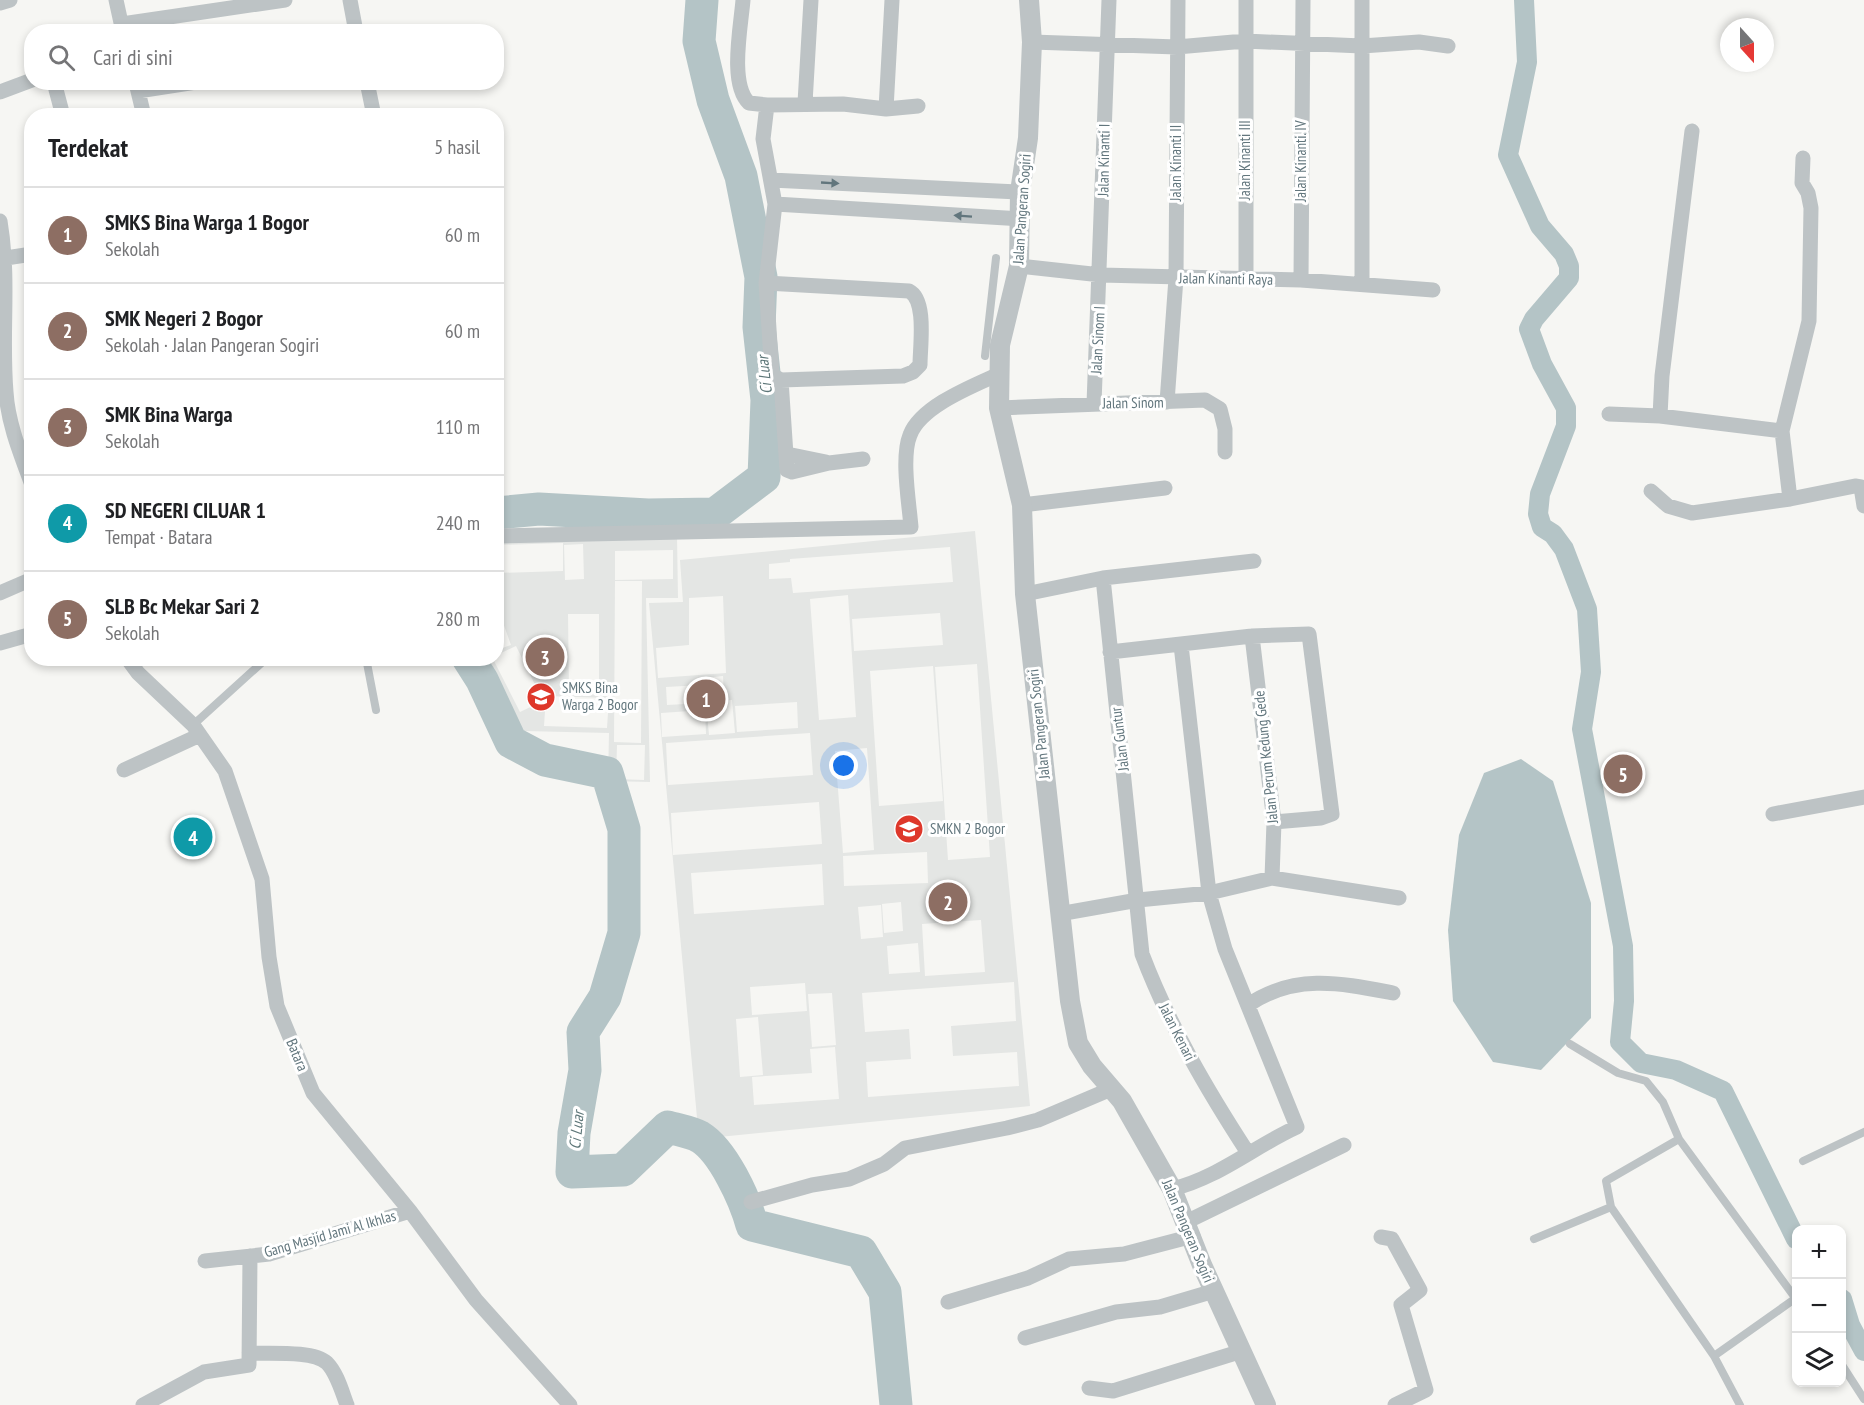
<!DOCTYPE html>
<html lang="id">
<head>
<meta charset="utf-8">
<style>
	:root { --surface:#fff; --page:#f2f2f2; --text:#202124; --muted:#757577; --line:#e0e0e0; --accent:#7c3aed }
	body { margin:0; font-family:"PT Sans Narrow",sans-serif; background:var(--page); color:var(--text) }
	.controls { position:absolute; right:18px; bottom:18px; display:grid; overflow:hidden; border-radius:12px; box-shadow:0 3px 9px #0003 }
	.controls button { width:54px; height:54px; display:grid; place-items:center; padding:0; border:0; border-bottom:2px solid var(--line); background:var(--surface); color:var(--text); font:30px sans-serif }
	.compass { position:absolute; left:1720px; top:18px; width:54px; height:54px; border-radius:50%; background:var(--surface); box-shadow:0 3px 9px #0003; rotate:159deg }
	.you { position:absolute; left:844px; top:766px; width:21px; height:21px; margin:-15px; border:4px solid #fff; border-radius:50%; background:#1a73e8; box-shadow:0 0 0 9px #1a73e833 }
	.badge { display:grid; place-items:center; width:39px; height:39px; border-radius:50%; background:var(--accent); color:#fff; font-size:20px; font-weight:700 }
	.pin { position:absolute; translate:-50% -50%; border:3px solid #fff; box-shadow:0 2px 6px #0006 }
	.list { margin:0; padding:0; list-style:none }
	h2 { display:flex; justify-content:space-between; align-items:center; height:78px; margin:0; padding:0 24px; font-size:26px }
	h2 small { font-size:20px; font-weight:400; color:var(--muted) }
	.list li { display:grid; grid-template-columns:39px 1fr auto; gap:18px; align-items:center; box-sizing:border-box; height:96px; padding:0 24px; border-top:2px solid var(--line) }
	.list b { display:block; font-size:22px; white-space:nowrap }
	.list p { margin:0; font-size:20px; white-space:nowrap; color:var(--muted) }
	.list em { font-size:20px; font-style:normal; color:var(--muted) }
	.icon { flex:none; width:33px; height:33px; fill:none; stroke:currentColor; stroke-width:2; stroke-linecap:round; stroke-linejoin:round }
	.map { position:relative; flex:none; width:1864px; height:1405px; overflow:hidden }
	.search { position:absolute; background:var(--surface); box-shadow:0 3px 9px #0003; left:24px; top:24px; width:480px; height:66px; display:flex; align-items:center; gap:15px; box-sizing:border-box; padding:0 21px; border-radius:24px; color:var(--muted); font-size:22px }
	.panel { position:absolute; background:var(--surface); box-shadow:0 3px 9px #0003; left:24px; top:108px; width:480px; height:558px; border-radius:24px }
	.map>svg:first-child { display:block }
</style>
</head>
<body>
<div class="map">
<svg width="1864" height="1405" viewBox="0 0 1864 1405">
	<rect width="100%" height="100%" fill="#f6f6f3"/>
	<path fill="#e4e6e4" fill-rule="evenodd" d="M975,531L1030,1106L699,1139L649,603L683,602L680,560ZM950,547L953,582L793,593L791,578L769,579V564L790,562V559ZM848,595L856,717L819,720L810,599ZM723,596L726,673L658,678L656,648L689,645V598ZM940,613L943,645L854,651L852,619ZM977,664L990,857L948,860L935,667ZM933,666L943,801L879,806L870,671ZM723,676L724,695L706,697L704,678ZM702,685L703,703L667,705L666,687ZM732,700L735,733L709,735L706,702ZM797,702L798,728L737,732L735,706ZM705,710L706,734L662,737L661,713ZM810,733L813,775L668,785L666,743ZM867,748L874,850L843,853L835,751ZM819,802L822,844L673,855L671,813ZM927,852L928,883L844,886L843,856ZM822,864L824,905L694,914L691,873ZM901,902L903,931L884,933L882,904ZM881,905L883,937L861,939L858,907ZM981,920L985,972L925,976L922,924ZM918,943L920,972L889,974L887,946ZM1014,982L1016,1021L951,1026L953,1056L1017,1052L1019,1086L868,1097L866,1062L911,1059L909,1029L865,1032L862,993ZM805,983L807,1011L752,1015L750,987ZM832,993L836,1045L812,1047L808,994ZM758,1017L763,1075L740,1077L736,1019ZM835,1047L839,1099L754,1105L752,1077L812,1073L810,1049Z
		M677,535L678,598H646L650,782L608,781L609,733L524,731L467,659H493L520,712L543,701L516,646L497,655V650L511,645L497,606V573L563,571V543L497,545V541ZM583,544L584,579L565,580L564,545ZM673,550V579L615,580V551ZM615,581H642L641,743L614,742ZM568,614H599V691L569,692ZM546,696L609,698L607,728L544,726ZM617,745H645L644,780L616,779Z"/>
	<path fill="#b4c4c6" d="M1521,759L1553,781L1591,903V1018L1541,1070L1493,1062L1453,1001L1448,930L1459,835L1484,773Z"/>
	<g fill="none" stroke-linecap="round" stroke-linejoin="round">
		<path stroke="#b4c4c6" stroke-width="20" d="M1524,0L1527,62L1508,155L1540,226L1564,254L1569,266V278L1534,319L1529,329L1542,364L1566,408V426L1540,494L1538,514L1542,527L1553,534L1564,549L1587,609L1591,672L1582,729L1623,946L1624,1001L1620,1042L1641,1063L1676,1070L1723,1091L1796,1239
			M1842,1299L1850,1325L1864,1351"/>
		<path stroke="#b4c4c6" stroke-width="33" d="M496,513L539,509L648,515L715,514L764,477L767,400L759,327L761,277L741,176L713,100L699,41L702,0
			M468,658L482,680L511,742L545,760L607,773L624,829V933L605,997L583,1032L585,1070L574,1133L572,1172L623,1170L668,1127C678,1130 691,1132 700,1137C723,1151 745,1199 752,1225L861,1252L885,1292L896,1405"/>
		<path stroke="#bdc3c5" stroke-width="8" d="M985,356L996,258
			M366,658L376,710
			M193,725L267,658
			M1570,1044L1618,1073L1646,1081L1663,1102L1679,1139L1796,1299
			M1679,1139L1606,1181L1611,1207L1714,1356L1740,1405
			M1803,1161L1864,1132
			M1534,1239L1611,1207
			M1714,1356L1796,1298
			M1842,1365L1864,1399"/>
		<path stroke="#bdc3c5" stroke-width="15" d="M116,0L123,32
			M350,0L356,32
			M743,0C741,26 729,84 749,103L767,105L763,139L775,204L766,283L772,375L781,380L787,470L792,472L829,463L863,459
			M0,3L10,0
			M122,24L285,0
			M1032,42L1177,47L1245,41L1362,46L1419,42L1448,46
			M54,82L63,116
			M367,82L374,116
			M136,83L144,116
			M138,91L196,82
			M0,92L32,80
			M805,103L811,0
			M767,105L843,104L886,109L918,106
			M886,109L892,0
			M771,180L1020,192
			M775,204L1022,219
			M0,221C10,281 1,333 6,392C8,424 21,455 32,485
			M6,258L32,254
			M1019,266L1101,275L1301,280L1433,290
			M1246,279V0
			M1301,280L1303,0
			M766,283L909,291C927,300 920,346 920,365L913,372L903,376L781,380
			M1362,284V0
			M1167,402L1176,278L1178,0
			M1094,404L1109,0
			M999,408L1205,400L1220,409L1225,429V452
			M1609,414L1660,416L1782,431
			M1660,416L1662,376L1692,131
			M787,454L826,462
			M1651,491L1668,506L1692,513L1790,499L1855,486L1861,487L1864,506
			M1790,499L1782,431L1809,321L1811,208L1808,193L1802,183L1803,158
			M1022,505L1165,488
			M496,536L911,527C909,502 901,457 910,435C921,406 973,386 999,374
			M1103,578L1142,954C1169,1025 1207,1090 1248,1153
			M0,593L32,579
			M1025,594L1103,578L1254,561
			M0,643L32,634
			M1110,652L1252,636L1309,634L1332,814L1321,818L1274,822
			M127,658L138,673L193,725L225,771L262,879L269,957L277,1006L313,1093L410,1211L476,1300L570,1405
			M124,770L200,735
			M1773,814L1864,797
			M1272,878L1399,898
			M1059,914L1138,900L1209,893L1272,878L1274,822L1252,636
			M1248,1005C1295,973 1341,983 1393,993
			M1172,1189C1218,1178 1255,1146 1297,1127L1225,949L1209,893L1181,645
			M751,1202L812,1185L849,1179L884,1164L905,1148L1007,1128L1038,1120L1111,1089
			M1186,1222L1344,1145
			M1381,1237L1392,1239L1420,1290L1401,1305L1426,1390L1395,1405
			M205,1261L269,1254L410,1211
			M948,1302L1028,1278L1069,1259L1124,1254L1193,1236
			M1025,1338L1116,1312L1160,1307L1214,1291
			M249,1353C268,1354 313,1350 327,1363C337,1373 342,1392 347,1405
			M1089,1388L1113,1391L1242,1351
			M143,1405L204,1372L249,1365L250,1256"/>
		<path stroke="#bdc3c5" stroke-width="20" d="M1029,0L1032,42L1028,138L1020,192L1019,266L1000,345L999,408L1022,505L1025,594L1070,1001L1078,1043L1092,1066L1122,1101L1172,1189L1202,1265L1266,1405"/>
	</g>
	<defs><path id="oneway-solid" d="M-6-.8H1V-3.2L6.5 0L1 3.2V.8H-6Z" transform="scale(1.5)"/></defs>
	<g fill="#62767d">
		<use href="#oneway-solid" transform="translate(830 183) rotate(3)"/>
		<use href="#oneway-solid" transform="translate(963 216) rotate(-176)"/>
	</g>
	<defs>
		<g id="school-disc" transform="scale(1.5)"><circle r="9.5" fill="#de382b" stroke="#fff"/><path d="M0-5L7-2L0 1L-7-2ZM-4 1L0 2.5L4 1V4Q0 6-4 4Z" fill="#fff"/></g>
	</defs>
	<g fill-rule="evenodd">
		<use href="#school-disc" x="541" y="697"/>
		<use href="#school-disc" x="909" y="829"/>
	</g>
	<g text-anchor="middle" stroke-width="6" stroke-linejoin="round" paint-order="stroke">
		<g font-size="15" fill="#62767d" stroke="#fff">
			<text transform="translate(1104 160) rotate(-89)" y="5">Jalan Kinanti I</text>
			<text transform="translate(1245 160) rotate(-90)" y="5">Jalan Kinanti III</text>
			<text transform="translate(1301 161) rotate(-90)" y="5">Jalan Kinanti. IV</text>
			<text transform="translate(1176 163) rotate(-90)" y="5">Jalan Kinanti II</text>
			<text transform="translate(1022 209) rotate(-86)" y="5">Jalan Pangeran Sogiri</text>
			<text transform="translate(1226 279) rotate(1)" y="5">Jalan Kinanti Raya</text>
			<text transform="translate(1098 340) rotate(-87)" y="5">Jalan Sinom I</text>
			<text transform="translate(1133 403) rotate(-1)" y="5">Jalan Sinom</text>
			<text transform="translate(1039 724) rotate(-96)" y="5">Jalan Pangeran Sogiri</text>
			<text transform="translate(1120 739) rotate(-97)" y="5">Jalan Guntur</text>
			<text transform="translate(1266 757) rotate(-96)" y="5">Jalan Perum Kedung Gede</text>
			<text transform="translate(1177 1032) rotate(63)" y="5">Jalan Kenari</text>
			<text transform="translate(297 1055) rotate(67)" y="5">Batara</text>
			<text transform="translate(1188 1231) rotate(67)" y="5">Jalan Pangeran Sogiri</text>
			<text transform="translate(330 1234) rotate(-16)" y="5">Gang Masjid Jami Al Ikhlas</text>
		</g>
		<g font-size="15" fill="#62767d" stroke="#fff" text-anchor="start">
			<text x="562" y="693">SMKS Bina<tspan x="562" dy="17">Warga 2 Bogor</tspan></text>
			<text x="930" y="834">SMKN 2 Bogor</text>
		</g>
		<g font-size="16" font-style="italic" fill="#5d7678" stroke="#fff">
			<text transform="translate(764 375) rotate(-96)" y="6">Ci Luar</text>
			<text transform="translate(576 1130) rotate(-84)" y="6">Ci Luar</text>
		</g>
	</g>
</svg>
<div class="controls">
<button>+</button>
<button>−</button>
<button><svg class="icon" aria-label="layers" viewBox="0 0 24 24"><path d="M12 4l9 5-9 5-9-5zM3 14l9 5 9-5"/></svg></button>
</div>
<svg class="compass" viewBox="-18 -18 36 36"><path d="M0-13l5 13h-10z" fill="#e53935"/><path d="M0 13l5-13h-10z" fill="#757577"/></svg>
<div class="you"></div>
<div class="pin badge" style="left:706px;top:699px;background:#8d6e63">1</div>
<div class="pin badge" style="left:948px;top:902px;background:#8d6e63">2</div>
<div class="pin badge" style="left:545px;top:657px;background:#8d6e63">3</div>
<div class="pin badge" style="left:193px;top:837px;background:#0f9aa8">4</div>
<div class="pin badge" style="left:1623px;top:774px;background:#8d6e63">5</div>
<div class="search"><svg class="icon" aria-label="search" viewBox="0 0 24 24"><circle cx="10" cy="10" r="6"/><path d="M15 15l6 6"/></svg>Cari di sini</div>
<section class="panel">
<h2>Terdekat<small>5 hasil</small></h2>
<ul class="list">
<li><span class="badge" style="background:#8d6e63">1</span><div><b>SMKS Bina Warga 1 Bogor</b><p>Sekolah</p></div><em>60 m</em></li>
<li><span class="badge" style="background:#8d6e63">2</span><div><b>SMK Negeri 2 Bogor</b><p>Sekolah · Jalan Pangeran Sogiri</p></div><em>60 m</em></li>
<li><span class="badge" style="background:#8d6e63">3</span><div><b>SMK Bina Warga</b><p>Sekolah</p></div><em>110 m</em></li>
<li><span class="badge" style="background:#0f9aa8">4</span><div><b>SD NEGERI CILUAR 1</b><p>Tempat · Batara</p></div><em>240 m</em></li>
<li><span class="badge" style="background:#8d6e63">5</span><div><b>SLB Bc Mekar Sari 2</b><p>Sekolah</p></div><em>280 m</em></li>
</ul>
</section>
</div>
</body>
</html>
